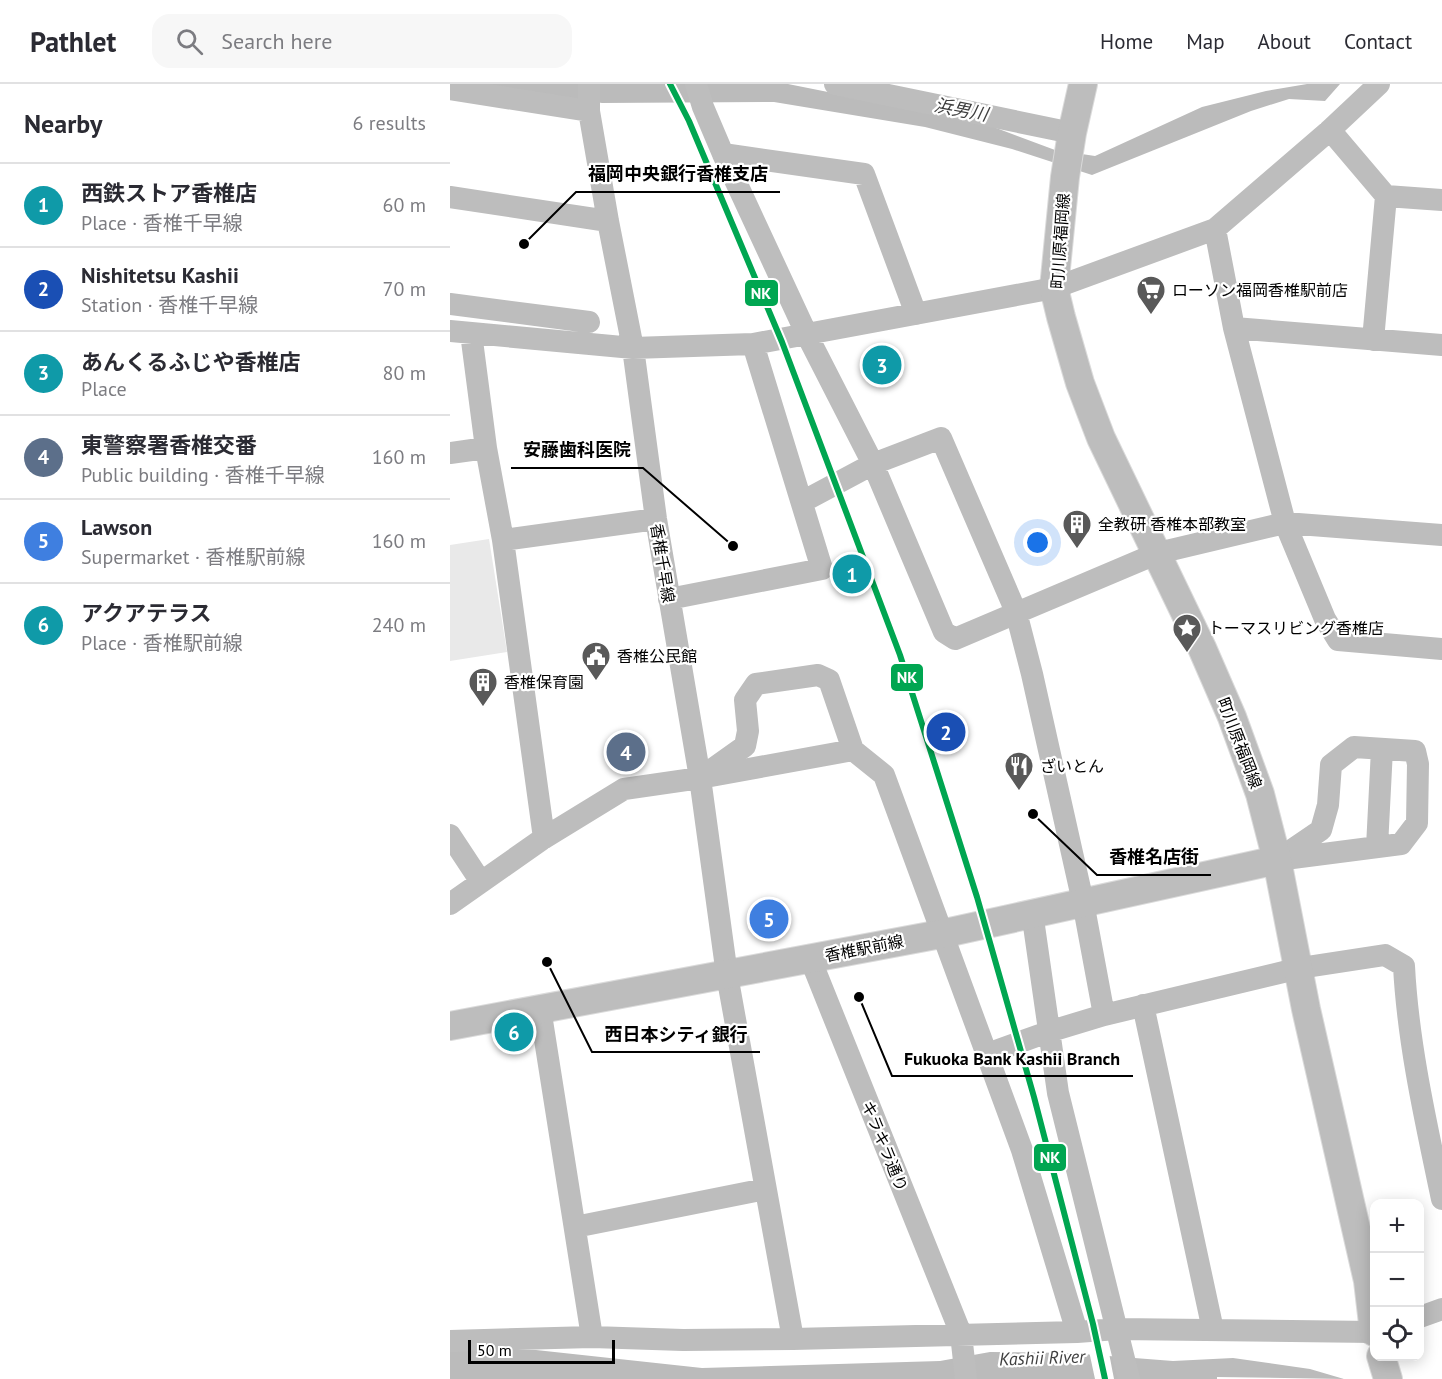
<!DOCTYPE html>
<html lang="en">
<head>
<meta charset="utf-8">
<style>
	:root { --surface:#fff; --page:#f7f7f7; --text:#2b2b33; --muted:#7c7c81; --line:#e1e1e2; --accent:#ea580c }
	body { margin:0; font-family:"PT Sans","Noto Sans JP",sans-serif; background:var(--page); color:var(--text) }
	.controls { position:absolute; right:18px; bottom:18px; display:grid; overflow:hidden; border-radius:12px; box-shadow:0 3px 15px #0003 }
	.controls button { width:54px; height:54px; display:grid; place-items:center; padding:0; border:0; border-bottom:2px solid var(--line); background:var(--surface); color:var(--text); font:30px sans-serif }
	.scale { position:absolute; left:18px; bottom:15px; width:147px; box-sizing:border-box; padding-left:6px; border:3px solid #000; border-top:0; font-size:16px; line-height:21px; white-space:nowrap; color:#000; -webkit-text-stroke:4px #fff; paint-order:stroke }
	.you { position:absolute; left:588px; top:459px; width:21px; height:21px; margin:-15px; border:4px solid #fff; border-radius:50%; background:#1a73e8; box-shadow:0 0 0 9px #1a73e833 }
	.badge { display:grid; place-items:center; width:39px; height:39px; border-radius:50%; background:var(--accent); color:#fff; font-size:20px; font-weight:700 }
	.pin { position:absolute; translate:-50% -50%; border:3px solid #fff; box-shadow:0 2px 6px #0006 }
	.list { margin:0; padding:0; list-style:none }
	h2 { display:flex; justify-content:space-between; align-items:center; height:78px; margin:0; padding:0 24px; font-size:26px }
	h2 small { font-size:20px; font-weight:400; color:var(--muted) }
	.list li { display:grid; grid-template-columns:39px 1fr auto; gap:18px; align-items:center; box-sizing:border-box; height:84px; padding:0 24px; border-top:2px solid var(--line) }
	.list b { display:block; font-size:22px; white-space:nowrap }
	.list p { margin:0; font-size:20px; white-space:nowrap; color:var(--muted) }
	.list em { font-size:20px; font-style:normal; color:var(--muted) }
	.icon { flex:none; width:33px; height:33px; fill:none; stroke:currentColor; stroke-width:2; stroke-linecap:round; stroke-linejoin:round }
	.map { position:relative; flex:none; width:992px; height:1295px; overflow:hidden }
	header { display:flex; align-items:center; gap:36px; box-sizing:border-box; height:84px; padding:0 30px; background:var(--surface); border-bottom:2px solid var(--line) }
	header strong { font-size:28px }
	nav { display:flex; gap:33px; margin-inline-start:auto; font-size:21px }
	.search { width:420px; height:54px; background:var(--page); display:flex; align-items:center; gap:15px; box-sizing:border-box; padding:0 21px; border-radius:18px; color:var(--muted); font-size:22px }
	main { display:flex }
	aside { flex:1; background:var(--surface) }
	.map>svg:first-child { display:block }
</style>
</head>
<body>
<header>
<strong>Pathlet</strong>
<div class="search"><svg class="icon" aria-label="search" viewBox="0 0 24 24"><circle cx="10" cy="10" r="6"/><path d="M15 15l6 6"/></svg>Search here</div>
<nav><a>Home</a><a>Map</a><a>About</a><a>Contact</a></nav>
</header>
<main>
<aside>
<h2>Nearby<small>6 results</small></h2>
<ul class="list">
<li><span class="badge" style="background:#0f9aa8">1</span><div><b>西鉄ストア香椎店</b><p>Place · 香椎千早線</p></div><em>60 m</em></li>
<li><span class="badge" style="background:#1a4fb4">2</span><div><b>Nishitetsu Kashii</b><p>Station · 香椎千早線</p></div><em>70 m</em></li>
<li><span class="badge" style="background:#0f9aa8">3</span><div><b>あんくるふじや香椎店</b><p>Place</p></div><em>80 m</em></li>
<li><span class="badge" style="background:#5c6f8a">4</span><div><b>東警察署香椎交番</b><p>Public building · 香椎千早線</p></div><em>160 m</em></li>
<li><span class="badge" style="background:#3f7fe0">5</span><div><b>Lawson</b><p>Supermarket · 香椎駅前線</p></div><em>160 m</em></li>
<li><span class="badge" style="background:#0f9aa8">6</span><div><b>アクアテラス</b><p>Place · 香椎駅前線</p></div><em>240 m</em></li>
</ul>
</aside>
<div class="map">
<svg width="992" height="1295" viewBox="0 0 992 1295">
	<rect width="100%" height="100%" fill="#fff"/>
	<path fill="#e9e9e9" d="M39,455L57,568L0,577V461Z"/>
	<path fill="#bbb" d="M21,0H338L533,39L605,66L645,72L752,23L816,7L857,0H890L875,17L839,15L801,27L642,91L562,65L475,43L324,18L152,19Z
		M0,1266H86L252,1284L490,1277L540,1268L620,1269L723,1277L783,1274L860,1285L894,1295L767,1293V1295H0Z"/>
	<path fill="#fff" d="M639,1267L659,1269L664,1295H645Z"/>
	<g fill="none" stroke-linecap="round" stroke-linejoin="round">
		<g stroke="#dbdbdb" stroke-width="30">
			<path id="major" d="M633,0L622,49L615,93L604,204L611,233L630,299L651,354L752,564L782,633L810,710L827,776L856,925L918,1197L924,1248
				M0,942L491,850L827,776
				M931,1272L938,1295"/>
		</g>
		<path stroke="#bdbdbd" stroke-width="22" d="M139,0V27L158,137L183,264L206,435L250,694L277,891L343,1255
			M246,0L253,23L273,70L357,251L423,380L494,548L505,555L708,469L835,439L875,535L888,556L992,565
			M385,0L622,49
			M0,5L139,27
			M880,46L936,112L992,116
			M273,70L414,90L466,230
			M0,113L158,137
			M765,145L784,244L835,439L992,451
			M0,220L139,238
			M784,244L992,261
			M0,247L183,264L303,260L604,204L765,145L880,46L929,0
			M21,249L36,364L53,456L94,754
			M923,256L936,112
			M0,369L36,364
			M352,418L423,380L491,354L566,528L582,590L633,818L654,931
			M53,456L206,435
			M219,515L372,485L303,260
			M368,591L379,596L403,666L250,694L295,662L298,647L295,616L306,600Z
			M904,663L965,667L968,680L967,739L951,760L827,776L871,746L878,721L881,681Z
			M403,666L434,691L572,1066L627,1248
			M0,751L31,798
			M927,763L932,665
			M0,820L94,754L174,705L250,694
			M582,828L608,1009L679,1295
			M360,874L511,1250L516,1295
			M693,921L763,1246
			M90,924L142,1253
			M537,970L598,948L654,931L850,884L935,871L954,882C958,960 976,1039 992,1115
			M125,1143L315,1105
			M970,1233L992,1225
			M0,1257L142,1253L233,1256L343,1255L627,1248L667,1245L924,1248"/>
		<use href="#major" stroke="#bdbdbd" stroke-width="28"/>
		<g stroke="#fff" stroke-width="10">
			<path id="rail-1" d="M220,0L239,37L332,258L450,571L527,813L584,1013L643,1240L655,1295"/>
		</g>
		<use href="#rail-1" stroke="#00a651" stroke-width="6"/>
	</g>
	<defs>
		<g id="supermarket-pin" transform="scale(1.5)"><path d="M0 17L-7.5 6A9.5 9.5 0 1 1 7.5 6Z" fill="#595959" stroke="#fff"/><path d="M-6-5.5h2.5l.6 2H6L4.5 2H-2.5L-4.4-4H-6ZM-1.5 3.2a1.3 1.3 0 1 0 .1 0ZM3 3.2a1.3 1.3 0 1 0 .1 0Z" fill="#fff"/></g>
		<g id="building-pin" transform="scale(1.5)"><path d="M0 17L-7.5 6A9.5 9.5 0 1 1 7.5 6Z" fill="#595959" stroke="#fff"/><path d="M-4-6H4V6H1V3H-1V6H-4ZM-2.5-4.3h1.7v1.8h-1.7ZM.8-4.3h1.7v1.8H.8ZM-2.5-1h1.7V.8h-1.7ZM.8-1h1.7V.8H.8Z" fill="#fff"/></g>
		<g id="sight-pin" transform="scale(1.5)"><path d="M0 17L-7.5 6A9.5 9.5 0 1 1 7.5 6Z" fill="#595959" stroke="#fff"/><path d="M0-6L1.8-2.2L6-1.7L2.9 1.2L3.7 5.4L0 3.3L-3.7 5.4L-2.9 1.2L-6-1.7L-1.8-2.2Z" fill="#fff"/></g>
		<g id="civic-pin" transform="scale(1.5)"><path d="M0 17L-7.5 6A9.5 9.5 0 1 1 7.5 6Z" fill="#595959" stroke="#fff"/><path d="M-.6-6.5H3V-4.5H.6V-3L4-1V1h2V6H-6V1h2V-1L-.6-3ZM-1.2 2.5V6h2.4V2.5Z" fill="#fff"/></g>
		<g id="restaurant-pin" transform="scale(1.5)"><path d="M0 17L-7.5 6A9.5 9.5 0 1 1 7.5 6Z" fill="#595959" stroke="#fff"/><path d="M-5-6h1v4h1v-4h1v4h1v-4h1v5L-1.5 .5V6h-2V.5L-5-1ZM5-6V6H3V1.5H1.5Q1.5-4 5-6Z" fill="#fff"/></g>
	</defs>
	<g fill-rule="evenodd">
		<use href="#supermarket-pin" x="701" y="206"/>
		<use href="#building-pin" x="627" y="440"/>
		<use href="#sight-pin" x="737" y="544"/>
		<use href="#civic-pin" x="146" y="572"/>
		<use href="#building-pin" x="33" y="598"/>
		<use href="#restaurant-pin" x="569" y="682"/>
	</g>
	<g text-anchor="middle" stroke-width="4.5" stroke-linejoin="round" paint-order="stroke">
		<g font-size="16" fill="#000" stroke="#fff">
			<text transform="translate(610 157) rotate(-86)" y="6">町川原福岡線</text>
			<text transform="translate(213 479) rotate(81)" y="6">香椎千早線</text>
			<text transform="translate(790 659) rotate(69)" y="6">町川原福岡線</text>
			<text transform="translate(414 864) rotate(-11)" y="6">香椎駅前線</text>
			<text transform="translate(435 1062) rotate(68)" y="6">キラキラ通り</text>
		</g>
		<g font-size="16" fill="#000" stroke="#fff" text-anchor="start">
			<text x="722" y="212">ローソン福岡香椎駅前店</text>
			<text x="648" y="446">全教研 香椎本部教室</text>
			<text x="758" y="550">トーマスリビング香椎店</text>
			<text x="167" y="578">香椎公民館</text>
			<text x="54" y="604">香椎保育園</text>
			<text x="590" y="688">ざいとん</text>
		</g>
		<g font-size="18" font-style="italic" fill="#3f3f3f" stroke="#fff">
			<text transform="translate(511 26) rotate(11)" y="6">浜男川</text>
			<text transform="translate(592 1274) rotate(-2)" y="6">Kashii River</text>
		</g>
	</g>
	<path fill="none" stroke="#000" stroke-width="2" d="M74 160L126 108H330M283 462L193 384H61M583 730L647 791H761M97 878L142 968H310M409 913L442 992H683"/>
	<g fill="#000" stroke="#fff" stroke-width="2">
		<circle cx="74" cy="160" r="6"/>
		<circle cx="283" cy="462" r="6"/>
		<circle cx="583" cy="730" r="6"/>
		<circle cx="97" cy="878" r="6"/>
		<circle cx="409" cy="913" r="6"/>
	</g>
	<g font-size="18" text-anchor="middle" font-weight="bold" fill="#000" stroke="#fff" stroke-width="4.5" stroke-linejoin="round" paint-order="stroke">
		<text x="228" y="96">福岡中央銀行香椎支店</text>
		<text x="127" y="372">安藤歯科医院</text>
		<text x="704" y="779">香椎名店街</text>
		<text x="226" y="957">西日本シティ銀行</text>
		<text x="562" y="981">Fukuoka Bank Kashii Branch</text>
	</g>
	<g stroke="#fff" stroke-width="2">
		<rect x="294" y="195" width="35" height="28" rx="6" fill="#00a651"/>
		<rect x="440" y="579" width="34" height="29" rx="6" fill="#00a651"/>
		<rect x="583" y="1059" width="34" height="29" rx="6" fill="#00a651"/>
	</g>
	<g font-size="16" text-anchor="middle" font-weight="bold" fill="#fff">
		<text x="311" y="215">NK</text>
		<text x="457" y="599">NK</text>
		<text x="600" y="1079">NK</text>
	</g>
</svg>
<div class="controls">
<button>+</button>
<button>−</button>
<button><svg class="icon" aria-label="locate" viewBox="0 0 24 24"><circle cx="12" cy="12" r="6"/><path d="M12 2v4M12 18v4M2 12h4M18 12h4"/></svg></button>
</div>
<div class="scale">50 m</div>
<div class="you"></div>
<div class="pin badge" style="left:402px;top:490px;background:#0f9aa8">1</div>
<div class="pin badge" style="left:496px;top:648px;background:#1a4fb4">2</div>
<div class="pin badge" style="left:432px;top:281px;background:#0f9aa8">3</div>
<div class="pin badge" style="left:176px;top:668px;background:#5c6f8a">4</div>
<div class="pin badge" style="left:319px;top:835px;background:#3f7fe0">5</div>
<div class="pin badge" style="left:64px;top:948px;background:#0f9aa8">6</div>
</div>
</main>
</body>
</html>
